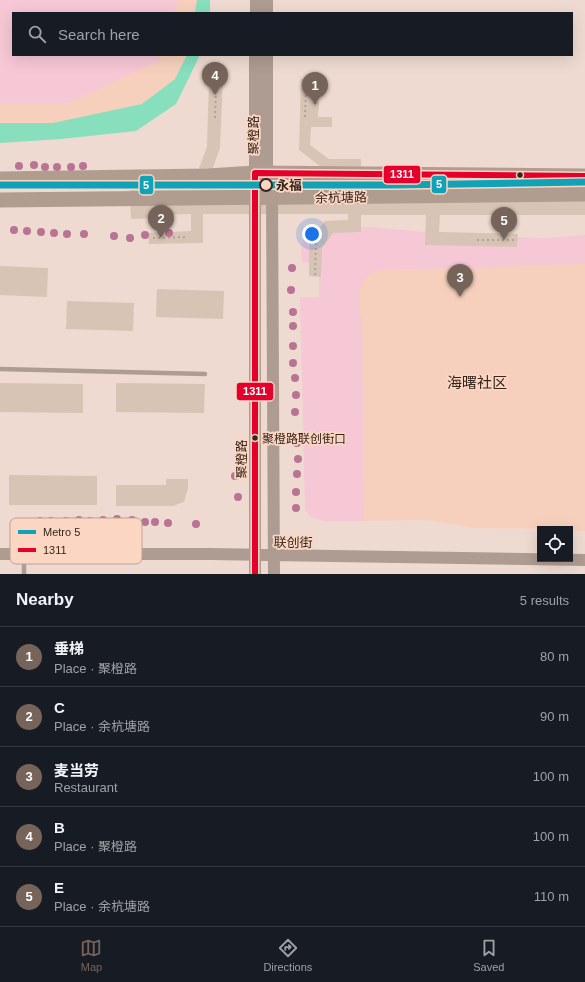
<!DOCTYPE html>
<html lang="en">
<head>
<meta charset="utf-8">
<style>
	:root { --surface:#171b24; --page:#20242c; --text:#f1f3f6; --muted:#9ea1a6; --line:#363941; --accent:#76645b }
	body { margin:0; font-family:Helvetica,"Noto Sans SC",sans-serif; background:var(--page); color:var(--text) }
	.controls { position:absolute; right:12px; bottom:12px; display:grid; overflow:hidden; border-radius:0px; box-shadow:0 4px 16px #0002 }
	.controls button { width:36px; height:36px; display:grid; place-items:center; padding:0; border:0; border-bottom:1px solid var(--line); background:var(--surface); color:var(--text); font:20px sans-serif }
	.you { position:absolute; left:312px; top:234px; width:14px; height:14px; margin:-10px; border:3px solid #fff; border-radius:50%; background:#1a73e8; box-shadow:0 0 0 6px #1a73e833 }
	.badge { display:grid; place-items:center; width:26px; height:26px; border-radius:50%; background:var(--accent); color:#fff; font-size:13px; font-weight:700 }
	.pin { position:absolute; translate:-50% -33px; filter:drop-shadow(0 1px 2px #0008) }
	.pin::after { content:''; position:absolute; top:21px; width:14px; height:12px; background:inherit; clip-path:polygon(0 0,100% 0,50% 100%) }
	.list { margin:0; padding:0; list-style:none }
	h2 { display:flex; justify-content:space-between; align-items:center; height:52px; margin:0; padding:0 16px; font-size:17px }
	h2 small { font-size:13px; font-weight:400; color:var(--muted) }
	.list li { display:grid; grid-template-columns:26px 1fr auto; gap:12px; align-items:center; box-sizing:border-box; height:60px; padding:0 16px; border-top:1px solid var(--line) }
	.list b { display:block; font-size:15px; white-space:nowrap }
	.list p { margin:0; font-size:13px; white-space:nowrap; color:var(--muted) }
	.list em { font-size:13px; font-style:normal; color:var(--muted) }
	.icon { flex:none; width:22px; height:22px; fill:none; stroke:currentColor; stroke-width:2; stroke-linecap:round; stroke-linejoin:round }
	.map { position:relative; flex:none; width:585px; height:574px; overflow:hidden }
	.search { position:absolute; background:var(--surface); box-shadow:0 4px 16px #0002; left:12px; right:12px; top:12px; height:44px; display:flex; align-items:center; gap:10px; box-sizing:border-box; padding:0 14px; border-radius:0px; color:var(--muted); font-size:15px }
	.sheet { height:352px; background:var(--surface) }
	nav { display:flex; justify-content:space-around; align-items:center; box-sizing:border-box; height:56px; border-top:1px solid var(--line); background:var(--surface); font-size:11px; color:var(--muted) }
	nav a { display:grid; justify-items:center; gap:2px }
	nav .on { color:var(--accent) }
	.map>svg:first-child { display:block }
</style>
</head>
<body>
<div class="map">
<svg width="585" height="574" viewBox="0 0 585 574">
	<rect width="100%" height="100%" fill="#eedad0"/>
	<path fill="#f6d0bd" d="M0,0H204L202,13H13V55H194L190,78L141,121L0,130Z
		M585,264V531H570V529L474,528L428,520L364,521L362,319L360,317L359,291L363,280L369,274L380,270Z"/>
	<path fill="#f6c7d5" d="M0,0H178L174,13H13V55H161L159,61L68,103H0Z
		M371,227L456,235L547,238L585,235V264L380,270C355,280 360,294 360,317L362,318L364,521H323L309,516L305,509L300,297H319V263L302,262C301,253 300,242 307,235C318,224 355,227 371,227Z"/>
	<path fill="#87dfbd" d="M197,0H210V13H195Z
		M187,55H200L176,104L136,131L61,139L0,143V123H53L142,104L175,79Z"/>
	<path fill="#d8c4b4" d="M209,78H223L220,148L209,179L325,170L299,150L301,79H313L312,102H319L318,117H332V127H311L310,145L329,159H361V180L585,175V215H440L439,232L518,234L517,247L425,245L426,215H361V232L333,233L322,248L321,277L309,276V243L325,221L348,220V214H203V243L149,244L148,233L191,231V214L154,215V218L131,219L129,176L195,179L207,147Z
		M0,266L48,268L47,297L0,295Z
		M157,289L224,291L223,319L156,317Z
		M67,301L134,303L133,331L66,329Z
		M0,383L83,384V413L0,412Z
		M116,383L205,384L204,413L116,412Z
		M9,475L97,476V505H9Z
		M166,479H188V488L184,502L173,506H116V485H166Z"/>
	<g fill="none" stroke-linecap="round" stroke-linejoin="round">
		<path stroke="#b1a199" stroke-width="2" stroke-dasharray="2 3" stroke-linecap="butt" d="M305,117L306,83
			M215,118L216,85
			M153,238L188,237
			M477,240H514
			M315,275L316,241"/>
		<path stroke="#ae9b92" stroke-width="4.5" d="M0,369L205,374
			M24,556V574"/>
		<path stroke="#ae9b92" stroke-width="12" d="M256,13V0
			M267,13V0
			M267,55V173L272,198L274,574
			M0,554H209L585,560
			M255,574V55"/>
		<path stroke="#b19c90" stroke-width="15" d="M0,179L208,176L255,173L585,176
			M0,200L585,194"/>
		<g stroke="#fbd6c3" stroke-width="9">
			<path id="bus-1" d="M255,574V173L585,176"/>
		</g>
		<use href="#bus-1" stroke="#e4002b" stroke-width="6"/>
		<g stroke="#fbd6c3" stroke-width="10">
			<path id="metro-1" d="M0,185H394L585,182"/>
		</g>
		<use href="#metro-1" stroke="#11a2b7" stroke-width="7"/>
	</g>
	<g fill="#b97394">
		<circle cx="34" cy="165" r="4"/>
		<circle cx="19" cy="166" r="4"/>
		<circle cx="83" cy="166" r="4"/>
		<circle cx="45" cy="167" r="4"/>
		<circle cx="57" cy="167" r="4"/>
		<circle cx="71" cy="167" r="4"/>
		<circle cx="14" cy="230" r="4"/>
		<circle cx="27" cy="231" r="4"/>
		<circle cx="41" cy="232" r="4"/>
		<circle cx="54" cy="233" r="4"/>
		<circle cx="169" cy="233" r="4"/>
		<circle cx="67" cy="234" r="4"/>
		<circle cx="84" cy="234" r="4"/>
		<circle cx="145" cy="235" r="4"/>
		<circle cx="114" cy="236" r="4"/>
		<circle cx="130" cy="238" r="4"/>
		<circle cx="292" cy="268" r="4"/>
		<circle cx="291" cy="290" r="4"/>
		<circle cx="293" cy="312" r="4"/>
		<circle cx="293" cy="326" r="4"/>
		<circle cx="293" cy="346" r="4"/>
		<circle cx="293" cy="363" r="4"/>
		<circle cx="295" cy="378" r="4"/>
		<circle cx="296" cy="395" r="4"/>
		<circle cx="295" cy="412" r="4"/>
		<circle cx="297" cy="443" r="4"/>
		<circle cx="298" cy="459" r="4"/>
		<circle cx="297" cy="474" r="4"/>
		<circle cx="235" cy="476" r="4"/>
		<circle cx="296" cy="492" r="4"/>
		<circle cx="238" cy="497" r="4"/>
		<circle cx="296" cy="508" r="4"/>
		<circle cx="117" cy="519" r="4"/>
		<circle cx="79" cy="520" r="4"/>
		<circle cx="103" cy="520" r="4"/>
		<circle cx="132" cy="520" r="4"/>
		<circle cx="40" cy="521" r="4"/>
		<circle cx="51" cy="521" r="4"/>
		<circle cx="66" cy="521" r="4"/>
		<circle cx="90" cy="521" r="4"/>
		<circle cx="145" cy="522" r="4"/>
		<circle cx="155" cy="522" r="4"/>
		<circle cx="168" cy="523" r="4"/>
		<circle cx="196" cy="524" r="4"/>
	</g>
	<g fill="#36251c" stroke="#fbd6c3" stroke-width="1.5">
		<circle cx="520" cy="175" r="3.5"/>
		<circle cx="255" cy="438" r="3.5"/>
	</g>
	<circle fill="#fbd6c3" stroke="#36251c" stroke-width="2" cx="266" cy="185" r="6"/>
	<g text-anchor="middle" stroke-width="3.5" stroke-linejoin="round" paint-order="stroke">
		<g font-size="12" fill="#36251c" stroke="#fbd6c3" text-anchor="start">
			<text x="262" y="443">聚橙路联创街口</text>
		</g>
		<g font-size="13" fill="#36251c" stroke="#fbd6c3">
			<text transform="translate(253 135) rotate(-90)" y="5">聚橙路</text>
			<text transform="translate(341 197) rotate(-1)" y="5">余杭塘路</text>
			<text transform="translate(241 459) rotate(-90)" y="5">聚橙路</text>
			<text transform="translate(293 542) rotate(1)" y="5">联创街</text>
		</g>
		<g font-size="13" font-weight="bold" fill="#36251c" stroke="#fbd6c3" text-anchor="start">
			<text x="276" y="190">永福</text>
		</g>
		<g font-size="15" fill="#36251c" stroke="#fbd6c3">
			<text x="477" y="388">海曙社区</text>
		</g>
	</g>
	<rect x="10" y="518" width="132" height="46" rx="6" fill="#fbd6c3" stroke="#c0a191" stroke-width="1"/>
	<rect x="18" y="530" width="18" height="4" fill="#11a2b7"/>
	<rect x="18" y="548" width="18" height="4" fill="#e4002b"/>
	<g font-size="11" fill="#36251c">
		<text x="43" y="536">Metro 5</text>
		<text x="43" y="554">1311</text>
	</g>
	<g stroke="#fbd6c3" stroke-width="1.5">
		<rect x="383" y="165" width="38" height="19" rx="4" fill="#e4002b"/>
		<rect x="431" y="175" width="16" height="19" rx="4" fill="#11a2b7"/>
		<rect x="139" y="175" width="15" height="20" rx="4" fill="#11a2b7"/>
		<rect x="236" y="382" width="38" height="19" rx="4" fill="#e4002b"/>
	</g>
	<g font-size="11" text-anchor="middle" font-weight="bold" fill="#fff">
		<text x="402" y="178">1311</text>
		<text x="439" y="188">5</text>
		<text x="146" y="189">5</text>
		<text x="255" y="395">1311</text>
	</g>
</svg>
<div class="controls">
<button><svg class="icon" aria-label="locate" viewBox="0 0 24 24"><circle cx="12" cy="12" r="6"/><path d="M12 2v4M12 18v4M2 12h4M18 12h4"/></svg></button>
</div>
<div class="you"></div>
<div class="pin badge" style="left:315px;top:105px">1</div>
<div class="pin badge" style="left:161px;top:238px">2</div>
<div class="pin badge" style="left:460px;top:297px">3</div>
<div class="pin badge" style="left:215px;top:95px">4</div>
<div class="pin badge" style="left:504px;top:240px">5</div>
<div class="search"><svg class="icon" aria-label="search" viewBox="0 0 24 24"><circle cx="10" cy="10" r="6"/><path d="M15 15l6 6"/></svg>Search here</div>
</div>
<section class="sheet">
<h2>Nearby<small>5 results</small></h2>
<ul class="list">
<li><span class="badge">1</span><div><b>垂梯</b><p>Place · 聚橙路</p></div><em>80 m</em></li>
<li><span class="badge">2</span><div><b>C</b><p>Place · 余杭塘路</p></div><em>90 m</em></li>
<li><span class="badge">3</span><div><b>麦当劳</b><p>Restaurant</p></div><em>100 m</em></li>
<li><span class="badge">4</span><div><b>B</b><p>Place · 聚橙路</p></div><em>100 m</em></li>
<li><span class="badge">5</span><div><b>E</b><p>Place · 余杭塘路</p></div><em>110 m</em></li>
</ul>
</section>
<nav>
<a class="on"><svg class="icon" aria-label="map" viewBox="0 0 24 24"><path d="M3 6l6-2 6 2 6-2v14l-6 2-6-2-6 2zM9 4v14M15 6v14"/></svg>Map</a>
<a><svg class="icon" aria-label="directions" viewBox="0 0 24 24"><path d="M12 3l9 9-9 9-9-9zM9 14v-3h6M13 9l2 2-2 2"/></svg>Directions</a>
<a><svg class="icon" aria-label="saved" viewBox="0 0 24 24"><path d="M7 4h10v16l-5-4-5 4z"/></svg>Saved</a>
</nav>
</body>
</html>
